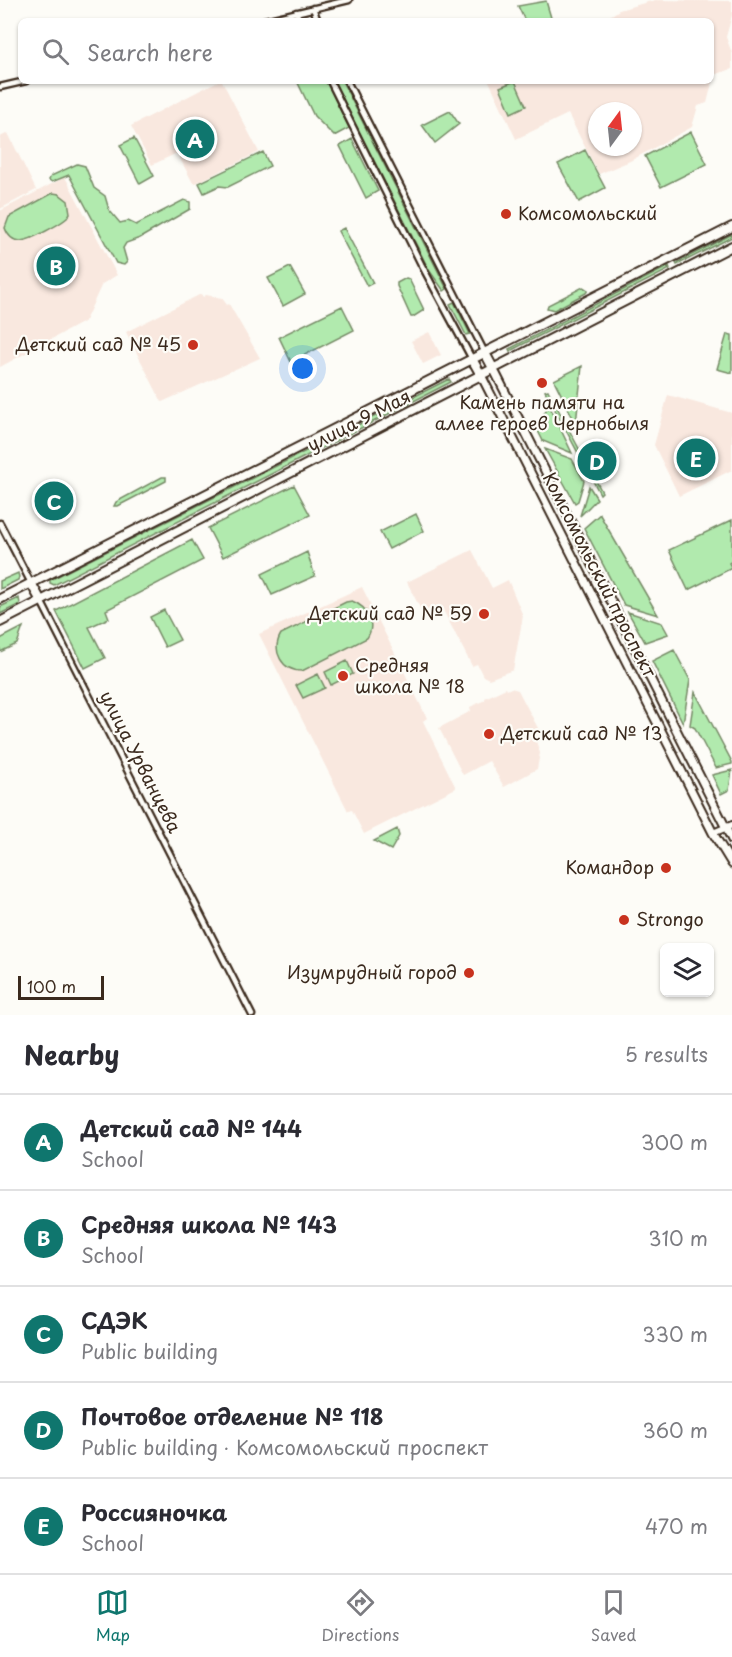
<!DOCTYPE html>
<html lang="en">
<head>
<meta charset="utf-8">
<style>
	:root { --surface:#fff; --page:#f2f2f3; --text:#2b2b33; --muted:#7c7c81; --line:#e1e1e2; --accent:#0f766e }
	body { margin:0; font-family:"Playpen Sans",sans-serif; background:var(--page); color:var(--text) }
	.controls { position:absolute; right:18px; bottom:18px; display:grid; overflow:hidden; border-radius:9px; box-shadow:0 2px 4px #0004 }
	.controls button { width:54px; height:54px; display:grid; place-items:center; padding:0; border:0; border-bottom:2px solid var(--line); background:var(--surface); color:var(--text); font:30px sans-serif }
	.compass { position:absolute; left:588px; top:102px; width:54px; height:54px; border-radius:50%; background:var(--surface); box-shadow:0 2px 4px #0004; rotate:15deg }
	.scale { position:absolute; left:18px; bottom:15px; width:86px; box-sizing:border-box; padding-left:6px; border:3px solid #3b2a1e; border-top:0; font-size:16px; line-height:21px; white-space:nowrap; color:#3b2a1e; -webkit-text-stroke:4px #fdfcf7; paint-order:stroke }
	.you { position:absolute; left:303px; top:369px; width:21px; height:21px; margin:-15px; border:4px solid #fff; border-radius:50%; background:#1a73e8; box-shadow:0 0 0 9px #1a73e833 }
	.badge { display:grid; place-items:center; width:39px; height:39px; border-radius:50%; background:var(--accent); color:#fff; font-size:20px; font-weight:700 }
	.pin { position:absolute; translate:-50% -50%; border:3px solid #fff; box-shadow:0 2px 6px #0006 }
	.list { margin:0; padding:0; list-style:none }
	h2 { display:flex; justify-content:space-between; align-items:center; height:78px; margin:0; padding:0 24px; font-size:26px }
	h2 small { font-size:20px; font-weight:400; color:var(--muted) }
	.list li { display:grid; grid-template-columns:39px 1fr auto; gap:18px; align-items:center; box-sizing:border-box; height:96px; padding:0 24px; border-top:2px solid var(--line) }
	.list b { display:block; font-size:22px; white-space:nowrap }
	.list p { margin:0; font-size:20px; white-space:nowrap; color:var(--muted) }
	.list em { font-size:20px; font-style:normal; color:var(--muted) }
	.icon { flex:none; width:33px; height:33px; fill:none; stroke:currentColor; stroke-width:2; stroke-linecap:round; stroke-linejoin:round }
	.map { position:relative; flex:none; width:732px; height:1015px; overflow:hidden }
	.search { position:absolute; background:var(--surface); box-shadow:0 2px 4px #0004; left:18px; right:18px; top:18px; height:66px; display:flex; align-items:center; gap:15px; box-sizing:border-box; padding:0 21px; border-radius:9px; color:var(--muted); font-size:22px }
	.sheet { height:558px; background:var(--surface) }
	nav { display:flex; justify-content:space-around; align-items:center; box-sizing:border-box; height:84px; border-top:2px solid var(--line); background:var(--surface); font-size:16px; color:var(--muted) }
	nav a { display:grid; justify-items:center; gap:3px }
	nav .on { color:var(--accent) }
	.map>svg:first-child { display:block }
</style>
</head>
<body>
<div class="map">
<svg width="732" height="1015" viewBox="0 0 732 1015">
	<rect width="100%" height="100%" fill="#fdfcf7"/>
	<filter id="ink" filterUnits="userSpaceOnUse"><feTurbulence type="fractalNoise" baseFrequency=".0167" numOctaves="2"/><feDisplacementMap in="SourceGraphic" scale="12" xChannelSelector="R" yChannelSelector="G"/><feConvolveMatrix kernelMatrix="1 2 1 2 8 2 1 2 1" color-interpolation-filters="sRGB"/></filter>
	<g filter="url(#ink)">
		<path fill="#f9e8df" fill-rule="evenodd" d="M655,0L732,1V15L726,37L732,53V69L714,75L707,103L698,106L692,127L630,161L599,174L568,114L516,139L489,81H711V21H603L619,10ZM597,111H633V147H597Z
			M218,81H222L259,152L196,183H193L177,153L152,165L131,126Z
			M8,133L36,190L0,209V137Z
			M65,177L117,275L102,284L85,321L0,367V211Z
			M201,294L203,297L206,295L222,298L227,305L229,304L260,358L162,402L126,332Z
			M429,332L441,355L423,364L411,341Z
			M668,395L732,413V470L679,496L654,445Z
			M472,550L492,588L508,580L523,616L513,670L489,679L483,676L477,664L472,666L442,608L437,606L422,612L407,582Z
			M362,587L427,718L423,721L456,788L364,834L352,810L348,811L259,634Z
			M506,688L507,690L511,688L518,690L539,730L535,738L540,753L537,769L504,787L489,761L463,775L439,728L471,711L470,707L485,700V698Z"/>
		<path fill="#b1eaae" stroke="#768a66" stroke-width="1.5" d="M546,1L552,21H525L518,6Z
			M297,81H326L349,128L334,136L314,116Z
			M334,81H342L447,289L444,291L429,270Z
			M515,81L526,106L511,113L500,87Z
			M450,111L459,124L435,143L422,125Z
			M691,132L707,164L661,187L645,156Z
			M134,138L154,176L140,184L120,145Z
			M352,139L378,191L366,198L340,146Z
			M585,150L605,188L579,202L558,164Z
			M263,152L270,166L228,187L219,186L204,193L199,183Z
			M77,164L85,166L94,188L105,196L109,210L120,223L128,221L136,225L184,200L190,202V209L140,238L126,243L123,248L127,262L124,265L116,263L69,175L52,182L49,180L51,176Z
			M53,193L59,194L68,201L70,213L67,218C60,224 53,227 46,231C31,239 13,250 5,228L9,217Z
			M344,228L373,283L367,286L338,231Z
			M732,234V237L677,265L676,263Z
			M669,266L670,269L510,351L509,349Z
			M290,267L305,294L283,306L268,278Z
			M406,278L409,279L424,310L413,317H411L397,286V283Z
			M583,287L588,290L586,293L554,310L547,308L548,305Z
			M454,302L470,334L466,335L450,304Z
			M342,306L354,330L291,362L279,337Z
			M727,334L732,335V373L717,369Z
			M582,366L576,424L554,380Z
			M449,379L451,382L54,585L50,583V580Z
			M548,390L602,492L600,494L545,391Z
			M549,405L572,453L543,441L536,427Z
			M545,449L572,459L584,481L578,501L575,503Z
			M162,477H166V481L118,506H114L116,502Z
			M294,485L310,515L223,557L208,528Z
			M589,486L597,499L580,516Z
			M416,514L424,531L389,549L380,532Z
			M600,514V515L658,615L624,605L584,528Z
			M732,520V561L729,563L732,568L688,590L669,550Z
			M192,540L203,560L106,610L109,618L89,627L105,658L85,668L56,611Z
			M307,552L315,576L272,595L262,574Z
			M18,573L19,577L18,580L0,589V581Z
			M19,598L20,604L0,614V607Z
			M352,601C368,607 376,624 367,638L302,671C282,671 271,651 281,634L346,602Z
			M164,610L180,640L165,647L150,617Z
			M628,612L662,623L668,634L645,642Z
			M23,627L17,644L0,652V639Z
			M674,650L690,680L683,723L652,661Z
			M347,661L353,674L331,685L325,672Z
			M318,674L325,688L303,698L296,685Z
			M695,692L732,762V764L716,768L695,728L690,725Z
			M732,770L729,790L721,794L712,775Z
			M397,829L399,836L391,850L374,841Z"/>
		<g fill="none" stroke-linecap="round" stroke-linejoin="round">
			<g stroke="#3b2a1e" stroke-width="9">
				<path id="minor" d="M313,8L318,21
					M296,12L300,21
					M261,21L349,0
					M330,81L421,264L472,359
					M347,81L485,353
					M0,87L26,81
					M0,523L31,583
					M41,601L252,1015"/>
			</g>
			<g stroke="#3b2a1e" stroke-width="10">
				<path id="tertiary" d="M713,833L732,825"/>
			</g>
			<g stroke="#3b2a1e" stroke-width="11">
				<path id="secondary" d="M493,368L732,840
					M481,375L713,833L732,864"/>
			</g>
			<g stroke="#3b2a1e" stroke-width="12">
				<path id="primary" d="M485,353L493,368
					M472,359L481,375
					M31,583L41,601
					M0,599L732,227
					M0,622L732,246"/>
			</g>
			<use href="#minor" stroke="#fdfcf7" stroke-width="4.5"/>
			<use href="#tertiary" stroke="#fdfcf7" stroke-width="6"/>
			<use href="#secondary" stroke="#fdfcf7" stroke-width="7"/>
			<use href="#primary" stroke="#fdfcf7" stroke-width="8"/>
		</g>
	</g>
	<g fill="#c8321e" stroke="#fdfcf7" stroke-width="2">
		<circle cx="506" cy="214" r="6"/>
		<circle cx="193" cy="345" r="6"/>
		<circle cx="542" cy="383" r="6"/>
		<circle cx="484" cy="614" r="6"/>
		<circle cx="343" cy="676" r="6"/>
		<circle cx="489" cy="734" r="6"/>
		<circle cx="666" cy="868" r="6"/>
		<circle cx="624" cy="920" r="6"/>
		<circle cx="469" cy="973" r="6"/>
	</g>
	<g text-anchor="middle" stroke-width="4.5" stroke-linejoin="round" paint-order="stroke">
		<g font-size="18" fill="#3b2a1e" stroke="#fdfcf7" text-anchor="start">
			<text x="518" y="220">Комсомольский</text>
			<text x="181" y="351" text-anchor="end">Детский сад № 45</text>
			<text x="542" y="409" text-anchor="middle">Камень памяти на<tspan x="542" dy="21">аллее героев Чернобыля</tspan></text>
			<text x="472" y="620" text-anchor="end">Детский сад № 59</text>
			<text x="355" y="672">Средняя<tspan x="355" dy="21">школа № 18</tspan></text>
			<text x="501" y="740">Детский сад № 13</text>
			<text x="654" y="874" text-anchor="end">Командор</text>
			<text x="636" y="926">Strongo</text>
			<text x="457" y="979" text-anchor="end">Изумрудный город</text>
		</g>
		<g font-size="18" fill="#3b2a1e" stroke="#fdfcf7">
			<text transform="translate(359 421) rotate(-27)" y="6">улица 9 Мая</text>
			<text transform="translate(599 575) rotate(63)" y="6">Комсомольский проспект</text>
			<text transform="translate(140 762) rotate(63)" y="6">улица Урванцева</text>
		</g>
	</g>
</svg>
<div class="controls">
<button><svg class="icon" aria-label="layers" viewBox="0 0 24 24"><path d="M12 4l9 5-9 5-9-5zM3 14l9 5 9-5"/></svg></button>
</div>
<svg class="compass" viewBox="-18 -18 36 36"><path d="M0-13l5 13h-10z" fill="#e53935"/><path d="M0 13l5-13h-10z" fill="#7c7c81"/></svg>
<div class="scale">100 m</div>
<div class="you"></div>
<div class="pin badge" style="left:195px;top:139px">A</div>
<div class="pin badge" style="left:56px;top:266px">B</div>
<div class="pin badge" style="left:54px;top:501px">C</div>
<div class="pin badge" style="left:597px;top:461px">D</div>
<div class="pin badge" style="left:696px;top:458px">E</div>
<div class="search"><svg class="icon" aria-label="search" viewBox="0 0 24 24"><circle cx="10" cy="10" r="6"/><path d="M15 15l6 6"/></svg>Search here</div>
</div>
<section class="sheet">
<h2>Nearby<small>5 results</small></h2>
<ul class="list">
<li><span class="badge">A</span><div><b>Детский сад № 144</b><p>School</p></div><em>300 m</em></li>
<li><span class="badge">B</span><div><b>Средняя школа № 143</b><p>School</p></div><em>310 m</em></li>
<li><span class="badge">C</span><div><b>СДЭК</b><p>Public building</p></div><em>330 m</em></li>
<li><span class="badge">D</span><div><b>Почтовое отделение № 118</b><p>Public building · Комсомольский проспект</p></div><em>360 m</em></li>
<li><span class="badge">E</span><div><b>Россияночка</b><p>School</p></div><em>470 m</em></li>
</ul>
</section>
<nav>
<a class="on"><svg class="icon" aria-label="map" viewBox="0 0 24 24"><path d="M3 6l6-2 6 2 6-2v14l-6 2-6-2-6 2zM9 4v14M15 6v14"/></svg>Map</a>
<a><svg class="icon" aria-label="directions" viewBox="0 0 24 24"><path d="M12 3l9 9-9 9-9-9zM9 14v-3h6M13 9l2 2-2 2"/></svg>Directions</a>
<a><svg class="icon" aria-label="saved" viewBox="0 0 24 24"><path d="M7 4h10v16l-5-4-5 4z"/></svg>Saved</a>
</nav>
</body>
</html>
